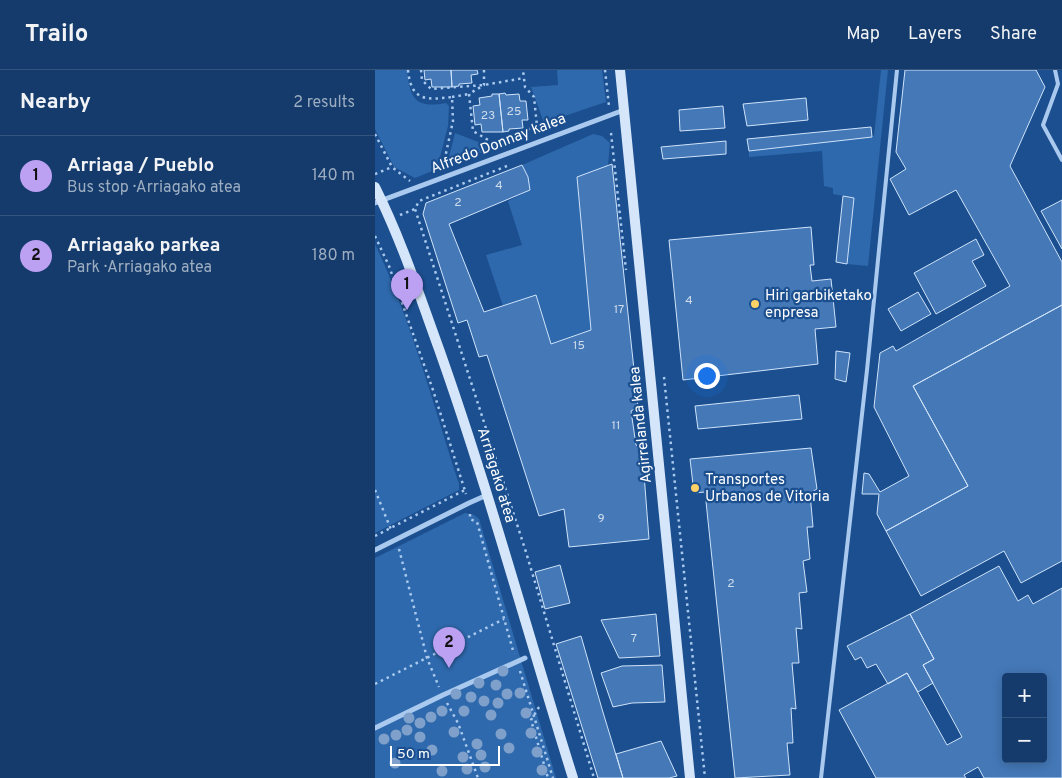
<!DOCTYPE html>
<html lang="en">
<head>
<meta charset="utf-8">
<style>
	:root { --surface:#143b6b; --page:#214673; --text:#f1f3f6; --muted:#9dadc1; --line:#33557e; --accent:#bca0f2 }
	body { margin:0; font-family:Overpass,sans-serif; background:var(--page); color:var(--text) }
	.controls { position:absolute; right:15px; bottom:15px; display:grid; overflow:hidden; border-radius:5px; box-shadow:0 2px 12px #0003 }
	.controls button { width:45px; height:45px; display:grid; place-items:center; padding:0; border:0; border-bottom:1px solid var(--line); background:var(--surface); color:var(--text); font:25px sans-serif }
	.scale { position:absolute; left:15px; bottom:12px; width:110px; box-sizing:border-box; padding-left:5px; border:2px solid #fff; border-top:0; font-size:14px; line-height:18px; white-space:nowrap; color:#fff; -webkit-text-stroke:4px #1b4f8f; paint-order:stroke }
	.you { position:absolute; left:331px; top:305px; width:18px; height:18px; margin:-12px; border:4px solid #fff; border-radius:50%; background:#1a73e8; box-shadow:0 0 0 8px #1a73e833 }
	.badge { display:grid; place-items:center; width:32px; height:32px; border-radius:50%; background:var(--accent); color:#111; font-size:16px; font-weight:700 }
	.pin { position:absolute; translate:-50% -41px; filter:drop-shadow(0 1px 2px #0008) }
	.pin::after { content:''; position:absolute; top:26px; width:18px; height:15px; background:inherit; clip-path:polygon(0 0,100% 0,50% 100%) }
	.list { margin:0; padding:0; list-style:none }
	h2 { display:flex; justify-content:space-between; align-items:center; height:65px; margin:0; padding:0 20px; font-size:21px }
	h2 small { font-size:16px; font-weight:400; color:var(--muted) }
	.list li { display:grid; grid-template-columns:32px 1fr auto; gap:15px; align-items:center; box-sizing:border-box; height:80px; padding:0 20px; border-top:1px solid var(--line) }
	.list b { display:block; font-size:19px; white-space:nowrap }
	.list p { margin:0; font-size:16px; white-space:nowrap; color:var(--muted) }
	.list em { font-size:16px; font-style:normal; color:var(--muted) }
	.map { position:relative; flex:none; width:687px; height:708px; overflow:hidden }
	header { display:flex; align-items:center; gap:30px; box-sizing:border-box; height:70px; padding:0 25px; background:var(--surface); border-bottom:1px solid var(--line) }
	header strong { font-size:24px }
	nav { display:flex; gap:28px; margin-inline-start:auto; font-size:18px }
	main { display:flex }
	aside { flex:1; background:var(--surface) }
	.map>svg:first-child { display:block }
</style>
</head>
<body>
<header>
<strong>Trailo</strong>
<nav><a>Map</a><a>Layers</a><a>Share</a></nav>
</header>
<main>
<aside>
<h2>Nearby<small>2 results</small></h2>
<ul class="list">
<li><span class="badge">1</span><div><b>Arriaga / Pueblo</b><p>Bus stop · Arriagako atea</p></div><em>140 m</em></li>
<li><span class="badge">2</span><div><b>Arriagako parkea</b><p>Park · Arriagako atea</p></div><em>180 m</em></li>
</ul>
</aside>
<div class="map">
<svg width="687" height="708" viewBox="0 0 687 708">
	<rect width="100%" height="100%" fill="#1b4f8f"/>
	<path fill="#2e69ad" d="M0,0H32C35,28 40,39 71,33L74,36L73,56L62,99L40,108L19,97L0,59Z
		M182,0H227L231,32L169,53L156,17L183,15Z
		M506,0H513L493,196L472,194L479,128L458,124V118L449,116L447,81L374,87V81L499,66Z
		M80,63L119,78L72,95Z
		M218,64L227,66L235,73L233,96L202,108L216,260L176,274L161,225L128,236L111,185L147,175L133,131L155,120L147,95Z
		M0,174C36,250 58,334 84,414V420L0,463Z
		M90,443L99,445L104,449L181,708H0V488Z"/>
	<path fill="#4478b7" stroke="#cfe3fa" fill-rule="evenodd" d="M49,0H76L77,17H57L56,9L50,10Z
		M76,0H102L103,4L96,5L97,13L84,14V16L77,17Z
		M530,0H661L670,17L635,96L687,192V235L538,316L593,416L511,461L502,444L504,424H487L489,403L494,404L505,422L534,406L499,337L505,283L518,276L521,281L635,216L581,120L534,145L515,109L531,99L521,82Z
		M130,23L131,25L144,24L145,31H151L153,50H147L148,58L134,59V61L128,62L124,24Z
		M117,24H124L128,62H107L106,54L100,55L98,36L105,35L104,28L117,26Z
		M431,28L433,50L372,56L368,34Z
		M348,36L350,58L305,61L304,40Z
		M496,57L497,67L374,81L372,69Z
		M351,71V84L288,89L286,77Z
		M237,94L263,337L256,341L261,375L267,378L274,469L194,477L189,439L164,446L112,285L104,287L92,250L83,253L48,144L51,133L147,95L153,107L155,120L74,154L109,242L161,225L176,274L216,260L202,107Z
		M468,126L479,128L472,194L461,192Z
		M687,130V179L666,141Z
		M436,157L439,195H435L437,211L456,209L461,257L440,259L443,294L308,310L294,170Z
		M601,169L609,185L597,191L611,216L561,244L539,203Z
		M543,222L556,244L526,261L513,239Z
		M687,235V491L646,513L629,481L546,526L511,461L593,416L538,316Z
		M461,281L475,283L471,312L460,309Z
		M424,325L427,349L323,359L320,336Z
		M436,378L442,419L435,423L438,457H432L435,489L428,491L432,522L424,523L427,559L421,558L424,593H417L421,639L416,638L418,673H412L415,705L360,708L330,422L319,423L315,389Z
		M185,495L195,533L170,539L160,502Z
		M624,496L643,531L653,525L658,534L687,518V708H609L603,697L589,705L591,708H501L464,640L532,603L572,675L587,667L548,595L559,589L535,544ZM631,607H668V689H631Z
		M281,544L285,586L244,588L226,550Z
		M535,544L559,589L548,595L558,613L543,622L532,603L513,614L501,594L492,598L486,587L480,590L472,576Z
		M206,566L227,639L248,708H223L181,574Z
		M287,595L290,632L257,633L238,637L226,603L247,596Z
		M286,671L302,706L294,708H248L241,684Z"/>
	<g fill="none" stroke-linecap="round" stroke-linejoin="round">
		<path stroke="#a9c9ee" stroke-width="2.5" stroke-dasharray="2.5 4" stroke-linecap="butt" d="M33,0C36,32 52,30 77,27L78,51L68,97
			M46,0L47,10L56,19L109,15L149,8
			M109,0V15L94,24L98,61L118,73L162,56L159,27L150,17L148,0
			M230,0L234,36
			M77,27L94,24
			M236,63L251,200
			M0,64L17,97L35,111
			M132,96L44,131L40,139L150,479L219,708
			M0,104L17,97
			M25,145L40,139
			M0,166L14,196L58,320L91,424
			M289,307L330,708
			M0,420L17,462
			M95,444V449L102,452L139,584
			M0,466L90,420
			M24,479L52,588L64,617
			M145,601L178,708
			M0,614L129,549
			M72,633L83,653L103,708
			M164,637L156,650L173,708"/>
		<path stroke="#a9c9ee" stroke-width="4" d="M680,0L683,14L668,55L687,90
			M446,708L492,300L522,0"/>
		<path stroke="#a9c9ee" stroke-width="5" d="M0,133L249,40
			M0,480L94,433L112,425
			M0,658L68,625L150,588"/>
		<path stroke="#d6e6fa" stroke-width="10" d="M245,0L315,708
			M0,117C26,169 44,224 64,279C114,420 153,565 198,708"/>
	</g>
	<g fill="#7ea0ca">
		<circle cx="128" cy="601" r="5.5"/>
		<circle cx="104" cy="613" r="5.5"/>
		<circle cx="121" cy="615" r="5.5"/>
		<circle cx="145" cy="623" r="5.5"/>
		<circle cx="81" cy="624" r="5.5"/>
		<circle cx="132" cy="624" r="5.5"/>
		<circle cx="96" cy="627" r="5.5"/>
		<circle cx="109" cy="631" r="5.5"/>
		<circle cx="123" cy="633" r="5.5"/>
		<circle cx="67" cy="641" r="5.5"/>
		<circle cx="89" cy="641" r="5.5"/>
		<circle cx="151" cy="643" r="5.5"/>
		<circle cx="116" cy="645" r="5.5"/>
		<circle cx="56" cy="647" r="5.5"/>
		<circle cx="34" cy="648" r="5.5"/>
		<circle cx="45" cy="653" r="5.5"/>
		<circle cx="32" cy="660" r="5.5"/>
		<circle cx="79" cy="662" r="5.5"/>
		<circle cx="156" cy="663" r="5.5"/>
		<circle cx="126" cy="664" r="5.5"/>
		<circle cx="21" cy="665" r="5.5"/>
		<circle cx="45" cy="667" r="5.5"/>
		<circle cx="9" cy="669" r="5.5"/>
		<circle cx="102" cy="674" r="5.5"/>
		<circle cx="134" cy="678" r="5.5"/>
		<circle cx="57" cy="680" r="5.5"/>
		<circle cx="162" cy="682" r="5.5"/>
		<circle cx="106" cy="685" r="5.5"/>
		<circle cx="88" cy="687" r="5.5"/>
		<circle cx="20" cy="693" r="5.5"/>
		<circle cx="110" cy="697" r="5.5"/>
		<circle cx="92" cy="699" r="5.5"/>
		<circle cx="167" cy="700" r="5.5"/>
		<circle cx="67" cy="701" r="5.5"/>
	</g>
	<g fill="#ffd166" stroke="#1b4f8f" stroke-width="2">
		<circle cx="380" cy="234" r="5"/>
		<circle cx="320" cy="418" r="5"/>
	</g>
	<g text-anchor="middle" stroke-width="4.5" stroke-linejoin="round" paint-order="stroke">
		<g font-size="12" fill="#d0dded">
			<text x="139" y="45">25</text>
			<text x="113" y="49">23</text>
			<text x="124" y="119">4</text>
			<text x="83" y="136">2</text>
			<text x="314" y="234">4</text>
			<text x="244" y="243">17</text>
			<text x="204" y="279">15</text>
			<text x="241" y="359">11</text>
			<text x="226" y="452">9</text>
			<text x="356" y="517">2</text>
			<text x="259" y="572">7</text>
		</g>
		<g font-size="15" fill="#fff" stroke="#1b4f8f">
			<text transform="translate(123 73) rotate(-21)" y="5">Alfredo Donnay kalea</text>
			<text transform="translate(265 355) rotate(-96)" y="5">Agirrelanda kalea</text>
			<text transform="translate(122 405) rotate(73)" y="5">Arriagako atea</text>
		</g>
		<g font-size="15" fill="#fff" stroke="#1b4f8f" text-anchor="start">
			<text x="390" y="230">Hiri garbiketako<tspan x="390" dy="17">enpresa</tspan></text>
			<text x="330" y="414">Transportes<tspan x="330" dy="17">Urbanos de Vitoria</tspan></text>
		</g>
	</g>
</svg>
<div class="controls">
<button>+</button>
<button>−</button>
</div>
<div class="scale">50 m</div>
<div class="you"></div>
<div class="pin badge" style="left:32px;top:240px">1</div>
<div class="pin badge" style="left:74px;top:598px">2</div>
</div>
</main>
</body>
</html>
